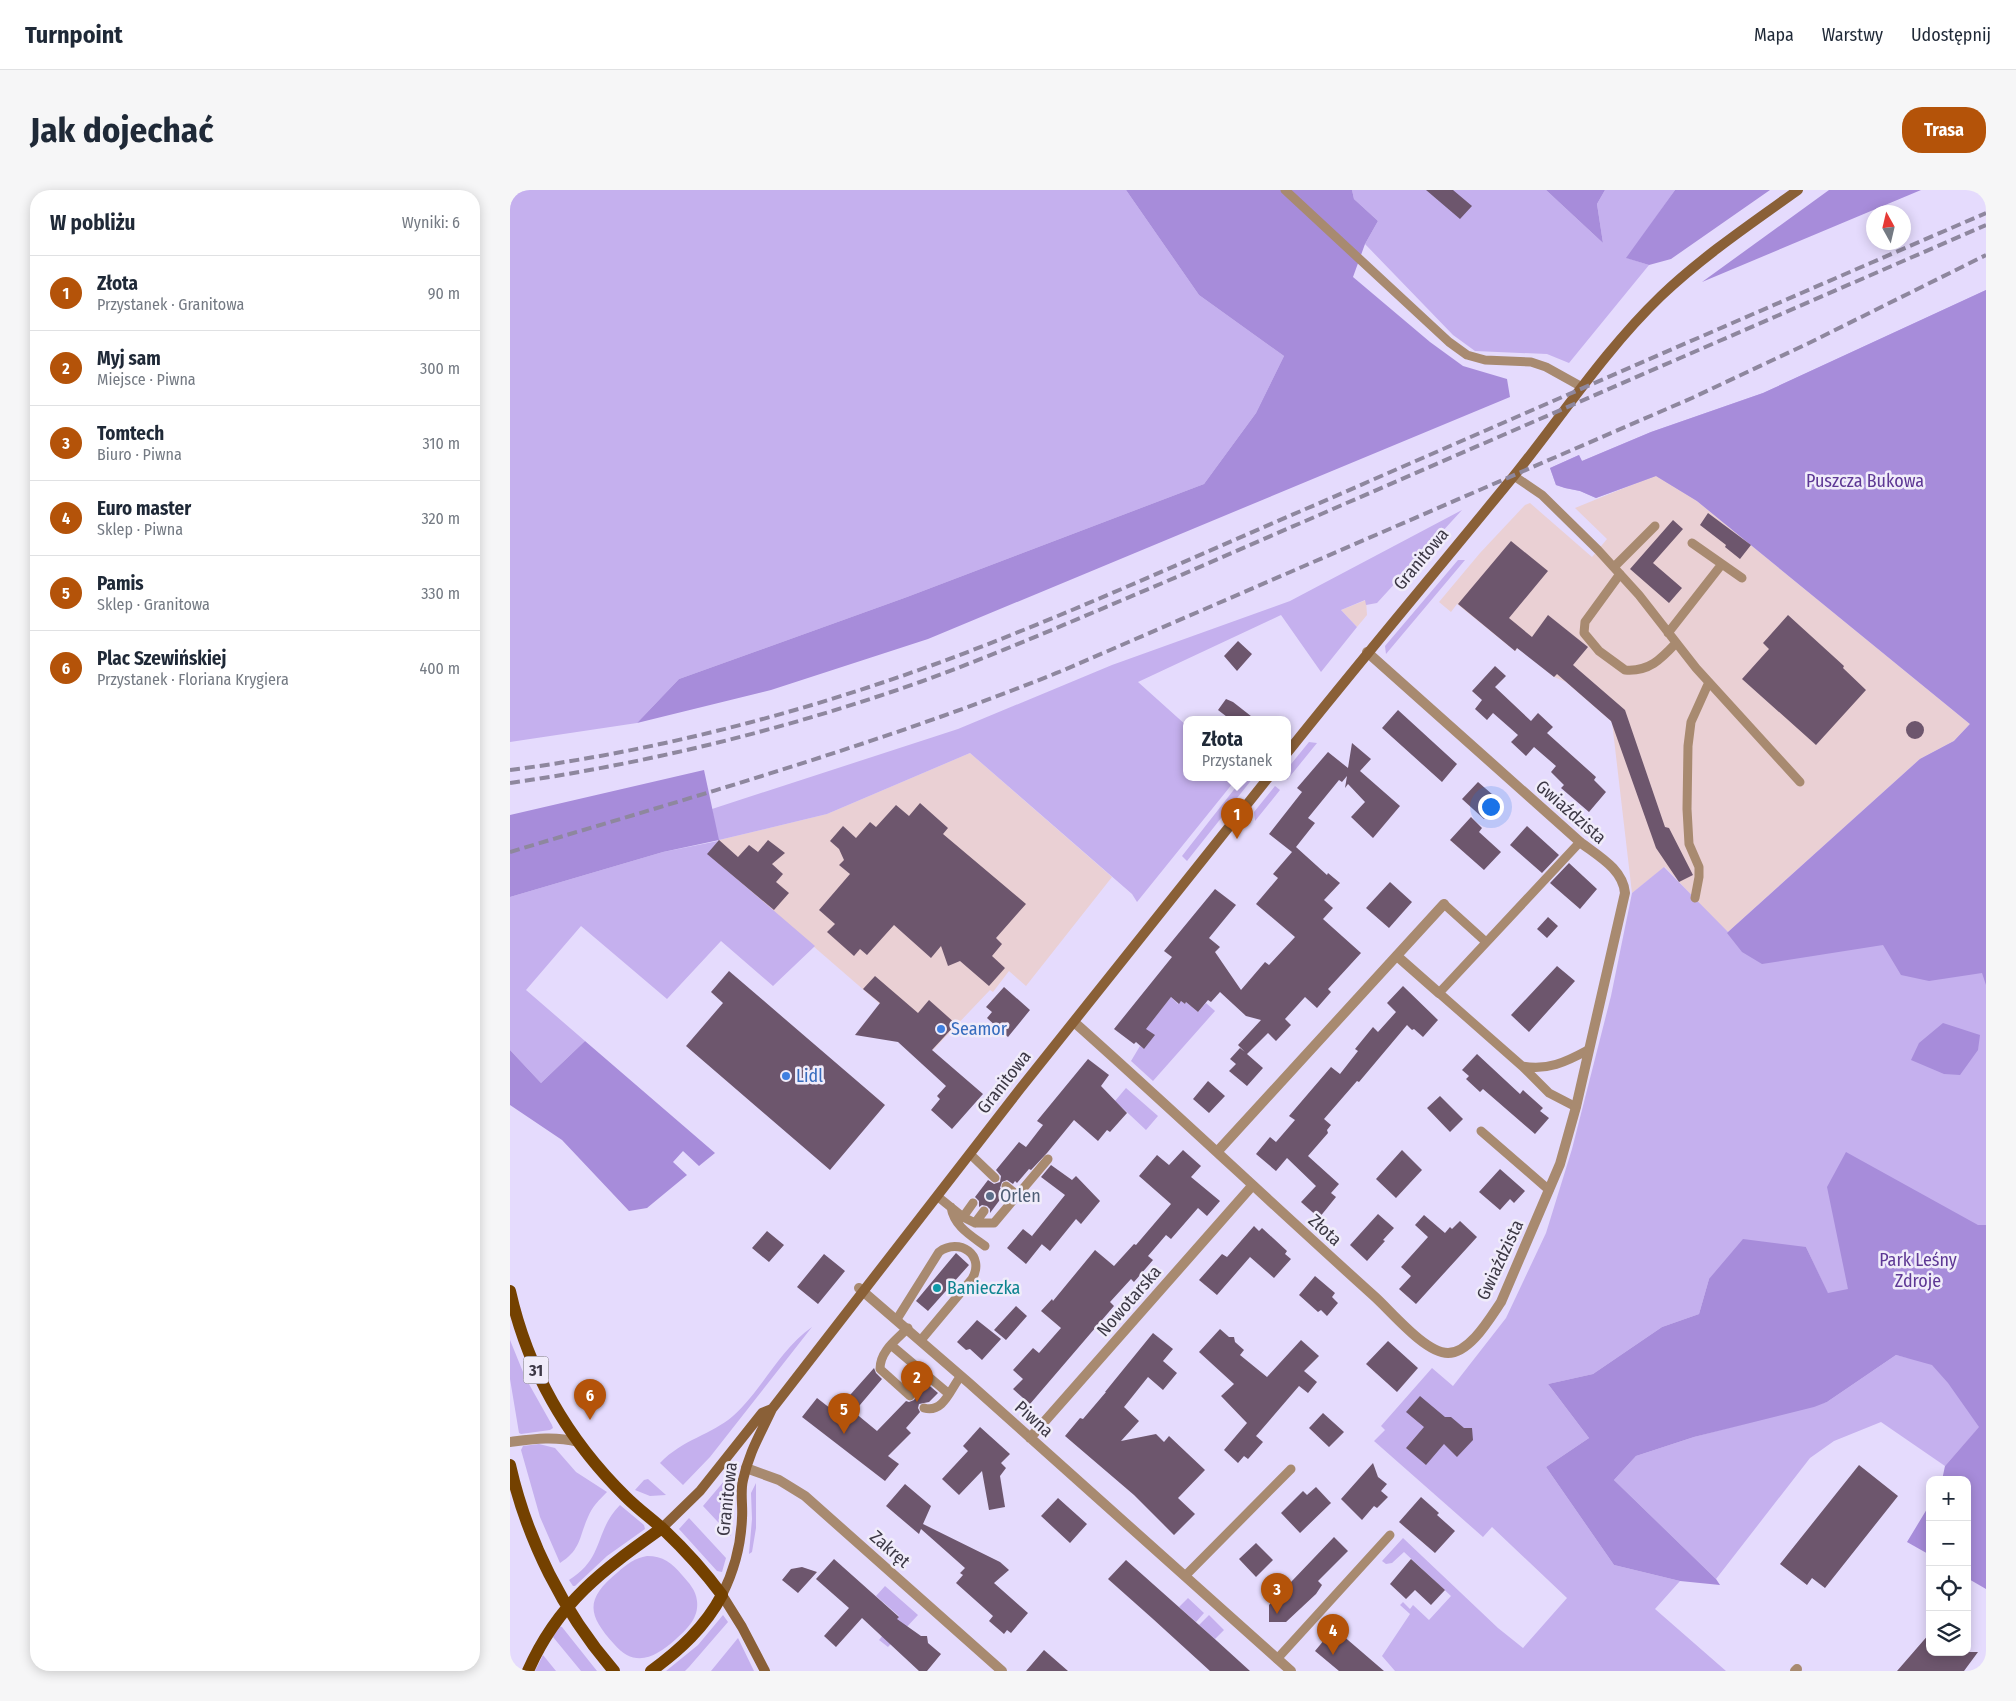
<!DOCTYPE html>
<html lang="pl">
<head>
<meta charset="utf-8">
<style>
	:root { --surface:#fff; --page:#f6f6f7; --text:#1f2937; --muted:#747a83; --line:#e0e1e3; --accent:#b45309 }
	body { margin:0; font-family:"Fira Sans Condensed",sans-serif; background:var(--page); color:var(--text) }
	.controls { position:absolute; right:15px; bottom:15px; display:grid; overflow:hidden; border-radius:10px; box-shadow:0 2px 12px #0003 }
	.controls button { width:45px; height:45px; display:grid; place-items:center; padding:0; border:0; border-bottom:1px solid var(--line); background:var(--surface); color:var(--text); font:25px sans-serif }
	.compass { position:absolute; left:1356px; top:15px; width:45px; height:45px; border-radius:50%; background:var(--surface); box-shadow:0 2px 12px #0003; rotate:352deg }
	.you { position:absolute; left:980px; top:616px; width:18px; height:18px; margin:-12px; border:4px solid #fff; border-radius:50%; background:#1a73e8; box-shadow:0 0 0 8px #1a73e833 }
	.badge { display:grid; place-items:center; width:32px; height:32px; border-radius:50%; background:var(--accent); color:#fff; font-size:16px; font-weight:700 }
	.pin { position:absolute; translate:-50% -41px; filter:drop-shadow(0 1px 2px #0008) }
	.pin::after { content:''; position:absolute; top:26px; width:18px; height:15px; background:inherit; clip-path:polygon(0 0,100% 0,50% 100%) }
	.popup { position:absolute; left:673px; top:526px; width:108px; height:65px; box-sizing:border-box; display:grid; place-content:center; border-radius:10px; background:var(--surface); filter:drop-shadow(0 1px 4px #0005); font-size:16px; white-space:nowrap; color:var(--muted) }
	.popup b { font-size:19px; color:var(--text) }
	.popup::after { content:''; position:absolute; left:50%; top:100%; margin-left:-10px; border:10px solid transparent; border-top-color:var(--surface) }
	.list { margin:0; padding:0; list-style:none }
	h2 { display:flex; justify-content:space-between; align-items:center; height:65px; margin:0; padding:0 20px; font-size:21px }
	h2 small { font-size:16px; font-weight:400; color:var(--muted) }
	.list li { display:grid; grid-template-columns:32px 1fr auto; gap:15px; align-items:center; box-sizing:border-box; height:75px; padding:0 20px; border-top:1px solid var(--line) }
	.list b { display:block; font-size:19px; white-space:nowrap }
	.list p { margin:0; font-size:16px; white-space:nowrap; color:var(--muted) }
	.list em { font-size:16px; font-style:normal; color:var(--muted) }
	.icon { flex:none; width:28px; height:28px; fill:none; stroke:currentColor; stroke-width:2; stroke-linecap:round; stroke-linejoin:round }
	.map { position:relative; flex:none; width:1476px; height:1481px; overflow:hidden; border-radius:20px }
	header { display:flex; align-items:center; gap:30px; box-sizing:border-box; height:70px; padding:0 25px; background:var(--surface); border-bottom:1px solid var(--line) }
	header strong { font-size:24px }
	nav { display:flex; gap:28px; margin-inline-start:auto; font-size:18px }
	.intro { display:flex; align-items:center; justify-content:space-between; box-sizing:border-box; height:120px; padding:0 30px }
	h1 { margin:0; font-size:35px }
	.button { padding:12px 22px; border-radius:20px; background:var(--accent); color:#fff; font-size:18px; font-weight:700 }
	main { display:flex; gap:30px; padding:0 30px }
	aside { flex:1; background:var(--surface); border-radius:20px; box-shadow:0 2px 12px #0003 }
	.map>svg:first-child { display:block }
</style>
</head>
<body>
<header>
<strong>Turnpoint</strong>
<nav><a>Mapa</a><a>Warstwy</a><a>Udostępnij</a></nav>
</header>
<div class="intro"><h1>Jak dojechać</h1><a class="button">Trasa</a></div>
<main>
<aside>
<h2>W pobliżu<small>Wyniki: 6</small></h2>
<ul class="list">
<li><span class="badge">1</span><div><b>Złota</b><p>Przystanek · Granitowa</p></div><em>90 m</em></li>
<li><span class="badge">2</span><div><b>Myj sam</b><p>Miejsce · Piwna</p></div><em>300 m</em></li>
<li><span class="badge">3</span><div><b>Tomtech</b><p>Biuro · Piwna</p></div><em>310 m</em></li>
<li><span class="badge">4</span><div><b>Euro master</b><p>Sklep · Piwna</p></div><em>320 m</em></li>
<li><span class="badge">5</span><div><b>Pamis</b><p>Sklep · Granitowa</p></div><em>330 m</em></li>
<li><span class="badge">6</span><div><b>Plac Szewińskiej</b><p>Przystanek · Floriana Krygiera</p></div><em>400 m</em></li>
</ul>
</aside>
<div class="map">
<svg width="1476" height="1481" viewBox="0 0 1476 1481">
	<rect width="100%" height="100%" fill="#e5dbfd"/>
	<path fill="#ead0d4" d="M1146,285L1187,311L1460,534L1444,551L1410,569L1217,743L1155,677L1122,703L1102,532L1056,492L1044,487L1008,458L1005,461L947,414L941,422L929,412L970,363L1015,315L1020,313L1082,367L1097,349L1065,318Z
		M856,410L857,425L847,437L831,420Z
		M460,563L602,687L516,796L499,781L483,802L480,800L423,860L197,664L209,650L317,624Z"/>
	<path fill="#c5b0ee" d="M0,0H616L689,105L774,166L746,223L694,294L397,407L169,489L127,533L0,552Z
		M842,0H1036L1093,53L1087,14L1095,0H1165L1117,68L1139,75L1059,173L1037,164L965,161L943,145L855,54L868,31L844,9Z
		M1476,100V1246L1466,1241L1435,1276L1371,1232L1324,1251L1300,1268L1206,1389L1104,1290L1126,1266L1184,1247L1317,1212L1386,1165L1398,1168L1318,1104L1296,1057L1199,1089L1189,1124L1152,1137L1083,1184L1038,1194L1079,1248L1036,1277L1104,1375L1170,1391L1145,1419L1216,1481H885L872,1466L900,1424L890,1415L893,1412L900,1419L903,1415L919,1430L941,1406L894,1362L882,1373L876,1374L872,1371L893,1348L988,1438L1013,1458L1057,1408L982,1337L973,1347L864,1251L875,1240L871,1236L922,1178L943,1196L996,1128L1036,1043L1062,959L1101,806L1122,703L1154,677L1218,742L1410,569L1444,551L1460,534L1187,311L1146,286L1086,308L1070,301L1055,298L1046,295L1040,278L1069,265L1072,271L1141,242L1253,203Z
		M952,320L867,413L856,415L855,410L831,420L847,437L811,482L771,425L628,492L677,536V588H727L627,712L622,704L460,563L317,624L209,650L198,664L305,756L263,796L211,751L157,809L71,736L16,800L75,851L31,893L0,860V707L153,662L208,651L202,619L448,539L602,475L780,411Z
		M948,370H955L876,464L875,456Z
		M799,552L807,553L777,590V579Z
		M733,588H743L677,671L672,666Z
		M765,596L770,600L745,631L744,622Z
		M661,807L668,814L671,811L675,814L676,812L688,822L696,813L705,821L643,891L621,871L630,856L634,859L635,840Z
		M616,898L648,926L636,940L605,911Z
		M302,1137L200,1267L173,1295L150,1273C173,1249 201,1245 223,1226C253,1199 269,1160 302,1137Z
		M0,1150L15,1187L42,1235L43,1238L40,1240L11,1244L9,1243L0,1189Z
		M29,1254L45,1258L66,1282L97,1302C89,1310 82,1317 78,1327C69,1347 71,1360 50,1373L30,1327L11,1260L13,1256Z
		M226,1277L228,1280L223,1303L221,1346L193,1316Z
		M138,1289L156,1305L140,1306L125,1300L134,1290Z
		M246,1293V1338L242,1362L239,1364L242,1329L241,1303Z
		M110,1315L134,1335L135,1339L97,1366L65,1396H63L59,1390C95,1368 84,1341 110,1315Z
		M179,1328L216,1368L212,1382L207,1381L169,1339Z
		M137,1366C153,1366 162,1373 172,1385C179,1393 186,1400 187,1411C189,1428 177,1439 166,1449C146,1467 125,1479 104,1454C77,1424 75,1409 108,1382C117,1374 125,1368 137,1366Z
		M375,1396L408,1425L378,1457L369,1450L389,1426L366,1406Z
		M678,1408L694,1423L686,1432L669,1417Z
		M213,1425L218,1432L179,1477L175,1481H156L188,1455Z
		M699,1425L714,1440L705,1449L689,1435Z
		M49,1436L52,1437L87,1481H71L43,1447Z
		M228,1448L244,1481H201Z
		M33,1465L46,1481H25Z"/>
	<path fill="#a78cda" d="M616,0H842L844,9L868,31L855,54L843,87L920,152L953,176L997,189L1000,207L418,449L261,500L127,533L169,489L397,407L694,294L746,223L774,166L689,105Z
		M1036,0H1095L1087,14L1093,53Z
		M1165,0H1260L1161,69L1139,75L1116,68Z
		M1319,0H1411L1192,92Z
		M1476,100V795L1472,783L1419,791L1391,785L1373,755L1252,774L1232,762L1217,743L1410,569L1444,551L1460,534L1187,311L1146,286L1086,308L1070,301L1055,298L1046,295L1040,278L1069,265L1072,271L1141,242L1253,203Z
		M194,580L209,650L153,662L0,707V625Z
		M1433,833L1470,845L1468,860L1450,885L1434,884L1401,870L1409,853Z
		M75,851L205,963L189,976L173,961L163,972L177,985L137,1018L119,1021L52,950L0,915V860L31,893Z
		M1336,962L1468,1035H1476V1399L1457,1388V1290H1432L1435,1276L1469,1237L1438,1193L1422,1175L1386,1165L1317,1212L1304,1217L1184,1247L1126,1266L1104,1290L1206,1389L1210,1395L1170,1391L1104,1375L1036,1277L1079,1248L1038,1194L1083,1184L1152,1137L1189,1124L1199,1089L1233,1049L1296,1057L1318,1103L1338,1099L1317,997Z
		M1420,1314V1365L1397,1352Z"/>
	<path fill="#6d566d" d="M916,0H943L962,16L950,29Z
		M1198,323L1241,355L1230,369L1215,357L1216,355L1190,335Z
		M1163,330L1173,339L1143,373L1172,398L1159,413L1120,379Z
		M1001,351L1038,381L999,428L1022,447L1038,425L1078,457L1063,475L1115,520L1155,637L1159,638L1183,685L1169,692L1146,658L1101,531L1047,484L1044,487L1007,458L1005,461L948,414Z
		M1278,425L1334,476L1333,478L1356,500L1306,555L1232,489L1259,459L1253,453Z
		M728,451L742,464L727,481L714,466Z
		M985,476L996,486L985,497L1021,531L1028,523L1043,537L1037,543L1086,587L1084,590L1096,602L1079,622L1051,598L1054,595L1041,582L1046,576L1024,557L1016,566L1001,552L1008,545L983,523L977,530L965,519L972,510L962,501Z
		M716,509L723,512L746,530H721L708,520Z
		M888,520L947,574L932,592L872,538Z
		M1396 540a9 9 0 1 1 18 0a9 9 0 1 1-18 0Z
		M842,553L861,569L850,581L890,616L863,648L841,627L855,612L838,594L835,598L837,586L832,592L829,590L798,628L805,633L786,657L817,685L818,683L830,693L814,710L823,718L813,729L851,763L818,799L821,802L807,818L795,807L775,829L781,835L766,851L758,843L737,864L753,878L737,896L719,881L726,874L720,869L730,858L735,862L728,855L751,830L736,826L710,802L701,812L698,810L688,822L676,812L675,814L671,811L669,814L661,807L636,839L645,845L634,859L626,852L624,854L604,839L662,767L654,761L705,699L726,715L699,748L710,757L705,762L731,800L755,772L759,775L785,747L746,714L768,688L763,684L782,662L759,644L792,602L787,598L818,562L838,578Z
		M968,592L990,611L974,629L952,609Z
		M410,613L438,638L433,644L516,714L486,748L492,754L482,766L495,778L479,796L450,771L438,776L431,756L421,768L384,735L357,765L350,759L344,766L317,742L325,734L309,720L340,684L329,675L334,670L329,659L320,651L333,636L346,648L360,632L366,637L386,615L399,626Z
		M961,627L972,638L969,642L991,662L974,680L940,650Z
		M1017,636L1049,665L1032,683L1000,655Z
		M209,650L228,667L239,655L248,662L258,650L275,663L262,674L273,684L266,692L279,703L264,720L197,664Z
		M1059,673L1087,699L1070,719L1040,693Z
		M880,692L902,712L879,738L856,718Z
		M1038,727L1048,736L1037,748L1027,739Z
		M1047,776L1065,791L1019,842L1001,825Z
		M219,781L375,915L320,980L176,856L213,813L201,802Z
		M365,786L408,823L419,810L446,834L422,860L473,904L442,939L421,920L430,909L427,906L436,896L388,852L345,845L370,813L353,799Z
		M893,796L928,830L913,847L904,839L902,840L897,835L849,892L847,891L814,929L821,935L817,940L818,943L798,966L829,994L821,1003L826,1007L809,1028L791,1012L806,996L777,968L766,981L746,964L760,947L766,952L785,930L779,926L821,877L830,884L848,861L845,859L863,837L868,842L886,822L877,813Z
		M494,797L520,820L498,847L477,828L482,822L476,817Z
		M967,864L1010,904L1013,900L1033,918L1030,921L1039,928L1025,944L973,899L970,902L956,889L959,886L952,880Z
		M578,869L599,885L591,896L617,923L600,942L597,940L588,951L564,930L537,963L521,980L519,979L507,993L505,991L503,994L497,990L492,992L490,998L495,1003L480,1023V1019L477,1016L472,1015L469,1017V1011L465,1007L478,990L484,994L490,992L491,986L486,980L509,952L516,957L533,935L527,931Z
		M698,891L715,906L699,923L683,909Z
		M930,906L953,929L940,942L917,918Z
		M673,960L691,976L681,987L710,1011L697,1026L688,1018L661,1049L656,1045L638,1066L643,1070L624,1092L621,1089L600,1112L604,1116L520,1214L503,1199L513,1189L503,1180L523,1158L529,1163L551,1138L531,1121L542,1109L543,1111L585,1060L604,1076L624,1054L626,1055L661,1014L629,986L647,965L659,975Z
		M892,960L912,980L886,1008L866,989Z
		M541,975L562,990L566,986L590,1011L571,1034L566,1029L540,1061L522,1046L555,1005L531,987Z
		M990,979L1015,1001L1004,1013L1000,1009L990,1020L969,1002Z
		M868,1024L884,1038L873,1050L875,1051L857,1071L840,1055Z
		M914,1025L935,1043L940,1037L942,1039L950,1031L967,1047L906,1114L889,1099L901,1086L891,1077L918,1047L905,1035Z
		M744,1036L749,1041L752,1038L777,1061L775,1064L781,1069L764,1088L740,1067L707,1105L689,1090L712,1064L717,1067Z
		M513,1039L532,1054L516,1074L497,1058Z
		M257,1041L274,1055L259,1072L242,1058Z
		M446,1063L459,1075L418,1121L406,1111Z
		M314,1064L335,1081L308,1114L287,1097Z
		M805,1086L825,1103L822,1107L828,1113L817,1126L811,1120L808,1122L789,1105Z
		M506,1116L517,1126L496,1150L484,1140Z
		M467,1130L491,1149L472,1170L460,1159L456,1160L447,1152Z
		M710,1139L719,1147H724L725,1152L734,1160L730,1165L757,1187L791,1150L809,1166L794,1181L807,1192L798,1203L789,1196L746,1246L753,1252L738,1269L734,1266L728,1273L714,1260L737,1233L711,1206L724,1194L689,1162Z
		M643,1143L663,1159L653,1171L667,1183L653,1200L638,1187L614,1217L629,1231L611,1251L646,1244L654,1252L659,1246L695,1280L668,1308L685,1324L664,1345L624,1305L555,1246L570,1228L573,1229L596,1202H595Z
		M878,1151L908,1178L887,1202L856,1174Z
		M364,1178L366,1183L372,1189L344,1222L367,1241L396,1211L399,1212L404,1210L406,1207L404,1201L414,1191L428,1203L419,1212L409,1214L408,1218L410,1222L396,1238L401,1243L378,1266L389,1274L375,1291L292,1227L307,1208L325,1222Z
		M910,1206L935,1227H941L954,1238H962L963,1250L947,1267L934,1254L916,1275L896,1258L914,1237L896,1222Z
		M813,1223L834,1242L819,1257L799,1238Z
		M470,1237L500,1264L491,1273L496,1278L490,1286L495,1317L479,1320L472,1281L449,1305L432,1289L458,1261L453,1256Z
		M863,1273L868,1287L877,1294L871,1301L878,1307L867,1318L864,1316L852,1330L831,1309Z
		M1349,1275L1388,1306L1315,1398L1302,1388L1297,1395L1270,1374Z
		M395,1294L421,1316L413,1334L490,1372L499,1380L484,1393L518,1423L501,1443L497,1440L494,1444L479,1431L483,1426L446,1393L453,1385L450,1383L455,1378L411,1339L409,1344L376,1316Z
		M806,1297L821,1313L790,1343L771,1323L793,1301L797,1305Z
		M911,1307L929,1323L927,1325L945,1341L925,1363L889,1332Z
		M548,1308L577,1334L560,1353L531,1326Z
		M824,1347L838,1361L808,1391L812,1395L806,1404L776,1432H759V1415Z
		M746,1353L763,1370L746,1387L729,1369Z
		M324,1369L389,1427L387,1429L411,1446H417L418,1453L431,1464L417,1481H409L352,1428L326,1457L314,1446L339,1418L306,1389Z
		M901,1369L935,1400L921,1415L905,1400L896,1409L880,1394Z
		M616,1370L707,1451L740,1481H700L643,1429L598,1389Z
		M292,1377L307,1382L288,1403L272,1390L281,1379Z
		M824,1438L874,1481H829L805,1461Z
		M1420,1443V1462H1468L1454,1481H1387Z
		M534,1460L558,1481H516Z"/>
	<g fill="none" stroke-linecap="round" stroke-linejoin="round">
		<path stroke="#a88a70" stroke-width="9" d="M775,0L939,152L957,165L975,170L1021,172L1036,177L1072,197
			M1004,286L1032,305L1088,360L1129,405L1186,478L1290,592
			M1212,374L1232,388
			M1104,377L1145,336
			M1110,384L1075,432L1074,443L1089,461L1115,480C1139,482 1151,469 1166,453
			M1158,443L1212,374L1182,353
			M1185,708L1189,687V677L1179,654L1177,619L1178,556L1181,532L1199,492
			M934,714L976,752
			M1012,876C1037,881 1056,872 1078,860
			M1066,917L1039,903L1012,876L929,803L1070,652
			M971,941L1039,1000
			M460,964L485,988
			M496,996L507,1005
			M427,1006L453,1027L465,1033L474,1021
			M441,1017C444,1036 460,1045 475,1056
			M453,1027L463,1013
			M465,1033H484L538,969
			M387,1129L429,1062C449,1047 476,1065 462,1089L411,1150
			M398,1138C386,1150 370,1161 370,1179L400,1206
			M381,1155L439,1204
			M414,1218C434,1224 441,1197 451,1186
			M675,1386L781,1279
			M767,1469L880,1345"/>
		<path stroke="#a88a70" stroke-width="10" d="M887,766L929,803
			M564,832C665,922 763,1015 864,1106C881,1121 915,1163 938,1163C960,1163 980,1128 991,1112L1050,974L1066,917L1115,703C1113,679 1088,666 1070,652L857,462
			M707,962L934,714
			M349,1098L459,1193L781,1481
			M520,1248L742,996
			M0,1252C24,1249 44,1246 68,1252
			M236,1278L269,1290L295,1306L492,1481
			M1285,1481L1287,1479"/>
		<path stroke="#8a6037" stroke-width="10" d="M777,563C851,470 928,379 1003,287C1052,226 1095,160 1151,106C1193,66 1242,33 1288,0
			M152,1338L190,1301L252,1223L262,1219
			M255,1481L232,1437L212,1405C224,1381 231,1355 232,1328C233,1315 230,1302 233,1290C239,1262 250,1245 262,1219L510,899L758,588"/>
		<path stroke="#744100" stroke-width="12" d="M0,1101C18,1181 58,1250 116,1307C128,1319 142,1329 154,1340C175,1360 195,1382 212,1405C195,1437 170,1460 141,1481
			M0,1275C17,1350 53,1422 104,1481
			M18,1481C48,1412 93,1380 152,1338"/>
		<path stroke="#8e879e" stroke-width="4" stroke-dasharray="10 5" stroke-linecap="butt" d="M0,580C147,561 292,523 431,472C558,425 681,368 805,315C1029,217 1252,120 1476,23
			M0,593C140,573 277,539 410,492C493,462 574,426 655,392L1476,35
			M0,662C186,606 374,553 554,480L1182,208L1299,153L1476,65"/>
	</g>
	<g fill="#3f7fe0" stroke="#f0ecfa" stroke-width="2">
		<circle cx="431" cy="839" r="5"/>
		<circle cx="276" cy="886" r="5"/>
	</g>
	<circle fill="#5c6f8a" stroke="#f0ecfa" stroke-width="2" cx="480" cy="1006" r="5"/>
	<circle fill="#0f9aa8" stroke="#f0ecfa" stroke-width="2" cx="427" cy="1098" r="5"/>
	<g text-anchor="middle" stroke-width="5" stroke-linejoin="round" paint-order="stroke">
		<rect fill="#f0ecfa" stroke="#726e7b" stroke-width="1" x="13.5" y="1166.5" width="25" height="27" rx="4"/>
		<g font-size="16" font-weight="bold" fill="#3c3845">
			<text x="26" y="1186">31</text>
		</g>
		<g font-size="18" fill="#5e3895" stroke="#f0ecfa">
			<text x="1355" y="297">Puszcza Bukowa</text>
			<text x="1408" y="1076">Park Leśny<tspan x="1408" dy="21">Zdroje</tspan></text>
		</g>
		<g font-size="18" fill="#3c3845" stroke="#f0ecfa">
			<text transform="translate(911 369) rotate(-50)" y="6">Granitowa</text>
			<text transform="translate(1061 622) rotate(41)" y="6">Gwiaździsta</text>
			<text transform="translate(494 892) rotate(-52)" y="6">Granitowa</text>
			<text transform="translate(815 1040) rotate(42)" y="6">Złota</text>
			<text transform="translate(990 1070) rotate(-65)" y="6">Gwiaździsta</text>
			<text transform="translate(619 1111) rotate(-49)" y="6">Nowotarska</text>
			<text transform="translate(524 1229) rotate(42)" y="6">Piwna</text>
			<text transform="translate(217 1309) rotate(-84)" y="6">Granitowa</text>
			<text transform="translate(380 1359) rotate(41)" y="6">Zakręt</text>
		</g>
		<g font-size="18" fill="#366cbe" stroke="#f0ecfa" text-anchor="start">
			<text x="441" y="845">Seamor</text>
			<text x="286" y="892">Lidl</text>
		</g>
		<g font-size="18" fill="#4e5e75" stroke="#f0ecfa" text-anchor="start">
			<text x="490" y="1012">Orlen</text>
		</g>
		<g font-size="18" fill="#0d838f" stroke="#f0ecfa" text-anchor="start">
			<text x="437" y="1104">Banieczka</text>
		</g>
	</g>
</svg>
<div class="controls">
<button>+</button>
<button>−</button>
<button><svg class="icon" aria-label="locate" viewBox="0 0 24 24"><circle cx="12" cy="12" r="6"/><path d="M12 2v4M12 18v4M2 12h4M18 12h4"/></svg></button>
<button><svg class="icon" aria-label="layers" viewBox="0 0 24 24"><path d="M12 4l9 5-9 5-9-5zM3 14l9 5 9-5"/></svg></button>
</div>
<svg class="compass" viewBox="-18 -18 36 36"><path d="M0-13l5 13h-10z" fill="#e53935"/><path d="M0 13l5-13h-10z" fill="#747a83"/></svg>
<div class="you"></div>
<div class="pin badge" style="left:727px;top:649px">1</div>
<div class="popup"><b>Złota</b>Przystanek</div>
<div class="pin badge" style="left:407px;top:1212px">2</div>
<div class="pin badge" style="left:767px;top:1424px">3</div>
<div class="pin badge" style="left:823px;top:1465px">4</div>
<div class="pin badge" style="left:334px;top:1244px">5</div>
<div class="pin badge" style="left:80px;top:1230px">6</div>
</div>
</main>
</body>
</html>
